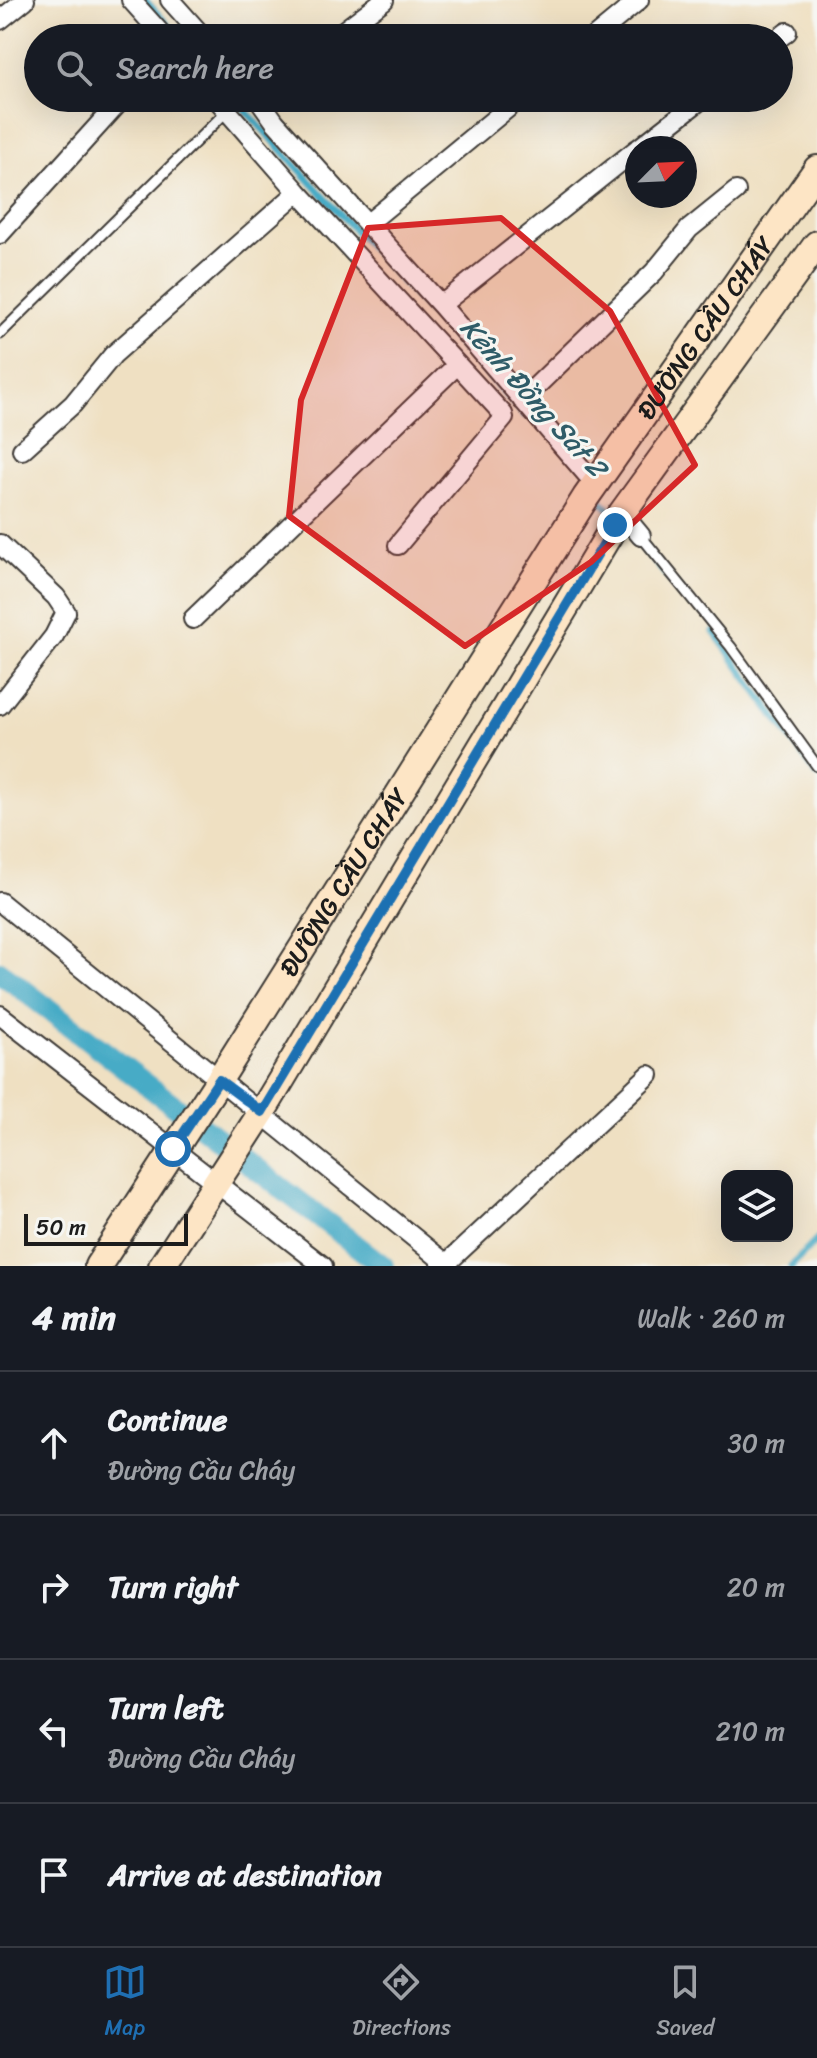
<!DOCTYPE html>
<html lang="en">
<head>
<meta charset="utf-8">
<style>
	:root { --surface:#171b24; --page:#242831; --text:#f1f3f6; --muted:#9ea1a6; --line:#363941; --accent:#1f6fb2 }
	body { margin:0; font-family:Sriracha,sans-serif; background:var(--page); color:var(--text) }
	.controls { position:absolute; right:24px; bottom:24px; display:grid; overflow:hidden; border-radius:16px; box-shadow:0 8px 32px #0002 }
	.controls button { width:72px; height:72px; display:grid; place-items:center; padding:0; border:0; border-bottom:2px solid var(--line); background:var(--surface); color:var(--text); font:40px sans-serif }
	.compass { position:absolute; left:625px; top:136px; width:72px; height:72px; border-radius:50%; background:var(--surface); box-shadow:0 8px 32px #0002; rotate:66deg }
	.scale { position:absolute; left:24px; bottom:20px; width:164px; box-sizing:border-box; padding-left:8px; border:4px solid #1c1c1c; border-top:0; font-size:22px; line-height:28px; white-space:nowrap; color:#1c1c1c; -webkit-text-stroke:6px #f6f6f2; paint-order:stroke }
	.stop { position:absolute; width:24px; height:24px; margin:-18px; border:6px solid #1f6fb2; border-radius:50%; background:#fff }
	.stop.end { background:#1f6fb2; border-color:#fff; box-shadow:0 2px 8px #0008 }
	.list { margin:0; padding:0; list-style:none }
	h2 { display:flex; justify-content:space-between; align-items:center; height:104px; margin:0; padding:0 32px; font-size:34px }
	h2 small { font-size:26px; font-weight:400; color:var(--muted) }
	.list li { display:grid; grid-template-columns:52px 1fr auto; gap:24px; align-items:center; box-sizing:border-box; height:144px; padding:0 32px; border-top:2px solid var(--line) }
	.list b { display:block; font-size:30px; white-space:nowrap }
	.list p { margin:0; font-size:26px; white-space:nowrap; color:var(--muted) }
	.list em { font-size:26px; font-style:normal; color:var(--muted) }
	.icon { flex:none; width:44px; height:44px; fill:none; stroke:currentColor; stroke-width:2; stroke-linecap:round; stroke-linejoin:round }
	.map { position:relative; flex:none; width:817px; height:1266px; overflow:hidden }
	.search { position:absolute; background:var(--surface); box-shadow:0 8px 32px #0002; left:24px; right:24px; top:24px; height:88px; display:flex; align-items:center; gap:20px; box-sizing:border-box; padding:0 28px; border-radius:44px; color:var(--muted); font-size:30px }
	.sheet { height:680px; background:var(--surface) }
	nav { display:flex; justify-content:space-around; align-items:center; box-sizing:border-box; height:112px; border-top:2px solid var(--line); background:var(--surface); font-size:22px; color:var(--muted) }
	nav a { display:grid; justify-items:center; gap:4px }
	nav .on { color:var(--accent) }
	.map>svg:first-child { display:block }
</style>
</head>
<body>
<div class="map">
<svg width="817" height="1266" viewBox="0 0 817 1266">
	<rect width="100%" height="100%" fill="#f6f6f2"/>
	<filter id="ink" filterUnits="userSpaceOnUse"><feTurbulence type="fractalNoise" baseFrequency=".0125" numOctaves="2"/><feDisplacementMap in="SourceGraphic" scale="16" xChannelSelector="R" yChannelSelector="G"/><feConvolveMatrix kernelMatrix="1 2 1 2 8 2 1 2 1" color-interpolation-filters="sRGB"/></filter>
	<filter id="wash" filterUnits="userSpaceOnUse"><feTurbulence type="fractalNoise" baseFrequency=".006" numOctaves="4" result="noise"/><feDisplacementMap in="SourceGraphic" scale="32" xChannelSelector="R" yChannelSelector="G"/><feGaussianBlur stdDeviation="1.8" result="paint"/><feColorMatrix in="noise" values="0 0 0 0 0 0 0 0 0 0 0 0 0 0 0 0 0 1.4 0 .05"/><feComposite in="paint" operator="in"/></filter>
	<g filter="url(#wash)">
		<rect width="100%" height="100%" fill="#efe0c2"/>
		<g fill="none" stroke-linecap="round" stroke-linejoin="round">
			<path stroke="#46abc6" stroke-width="7" d="M145,0L180,38
				M234,98L524,415
				M594,493L615,516
				M634,537L683,595
				M714,632L817,775
				M791,1266L817,1240"/>
			<path stroke="#46abc6" stroke-width="22" d="M0,972L383,1266"/>
		</g>
	</g>
	<g filter="url(#ink)">
		<g fill="none" stroke-linecap="round" stroke-linejoin="round">
			<g stroke="#3c3935" stroke-width="13">
				<path id="service" d="M0,334L227,111
					M641,536L731,647L817,766"/>
			</g>
			<g stroke="#3c3935" stroke-width="22">
				<path id="minor" d="M131,0L165,38
					M170,0L204,38
					M0,20L25,0
					M334,38L384,0
					M593,38L639,0
					M779,38L787,32
					M216,98L298,192L503,414L504,418L398,545
					M258,98L275,122L441,305L595,484
					M639,148L703,98
					M367,224L520,98
					M0,234L123,98
					M441,305L637,149
					M522,400L654,272L689,229L736,191
					M22,450L73,404L113,355L298,192
					M622,513L641,536
					M0,544L56,597L66,612L54,636L0,705
					M193,619L457,365
					M0,902L449,1266
					M0,1015L323,1266
					M446,1264L649,1075"/>
			</g>
			<g stroke="#3c3935" stroke-width="30">
				<g id="secondary">
					<path id="s1" d="M98,1266L219,1080L586,497L817,169"/>
					<path d="M162,1266L262,1112L622,513L817,244"/>
				</g>
			</g>
			<use href="#service" stroke="#fff" stroke-width="9"/>
			<use href="#minor" stroke="#fff" stroke-width="18"/>
			<use href="#secondary" stroke="#fde5c5" stroke-width="26"/>
		</g>
	</g>
	<g fill="none" stroke-linecap="round" stroke-linejoin="round" filter="url(#ink)">
		<path stroke="#1f6fb2" stroke-width="10" d="M173,1149L219,1080L262,1112L615,525"/>
	</g>
	<path fill="#d62828" fill-opacity="0.2" stroke="#d62828" stroke-width="6" stroke-linejoin="round" d="M501,218L610,311L695,465L591,562L465,646L289,516L301,400L368,228Z"/>
	<g text-anchor="middle" stroke-width="6" stroke-linejoin="round" paint-order="stroke">
		<g font-size="26" fill="#1c1c1c" stroke="#f6f6f2">
			<text dy="9" stroke="none"><textPath href="#s1" startOffset="1118">ĐƯỜNG CẦU CHÁY</textPath></text>
			<text dy="9" stroke="none"><textPath href="#s1" startOffset="456">ĐƯỜNG CẦU CHÁY</textPath></text>
		</g>
		<g font-size="28" font-style="italic" fill="#2f5c68" stroke="#f6f6f2">
			<text transform="translate(534 397) rotate(48)" y="10">Kênh Đồng Sát 2</text>
		</g>
	</g>
</svg>
<div class="controls">
<button><svg class="icon" aria-label="layers" viewBox="0 0 24 24"><path d="M12 4l9 5-9 5-9-5zM3 14l9 5 9-5"/></svg></button>
</div>
<svg class="compass" viewBox="-18 -18 36 36"><path d="M0-13l5 13h-10z" fill="#e53935"/><path d="M0 13l5-13h-10z" fill="#9ea1a6"/></svg>
<div class="scale">50 m</div>
<div class="stop" style="left:173px;top:1149px"></div>
<div class="stop end" style="left:615px;top:525px"></div>
<div class="search"><svg class="icon" aria-label="search" viewBox="0 0 24 24"><circle cx="10" cy="10" r="6"/><path d="M15 15l6 6"/></svg>Search here</div>
</div>
<section class="sheet">
<h2>4 min<small>Walk · 260 m</small></h2>
<ul class="list">
<li><svg class="icon" aria-label="ahead" viewBox="0 0 24 24"><path d="M12 20V5M6 11l6-6 6 6"/></svg><div><b>Continue</b><p>Đường Cầu Cháy</p></div><em>30 m</em></li>
<li><svg class="icon" aria-label="right" viewBox="0 0 24 24"><path d="M7 20v-9h11M14 6l5 5-5 5"/></svg><div><b>Turn right</b></div><em>20 m</em></li>
<li><svg class="icon" aria-label="left" viewBox="0 0 24 24"><path d="M17 20v-9H6M10 6l-5 5 5 5"/></svg><div><b>Turn left</b><p>Đường Cầu Cháy</p></div><em>210 m</em></li>
<li><svg class="icon" aria-label="arrive" viewBox="0 0 24 24"><path d="M6 21V4h12l-3 4 3 4H6"/></svg><div><b>Arrive at destination</b></div></li>
</ul>
</section>
<nav>
<a class="on"><svg class="icon" aria-label="map" viewBox="0 0 24 24"><path d="M3 6l6-2 6 2 6-2v14l-6 2-6-2-6 2zM9 4v14M15 6v14"/></svg>Map</a>
<a><svg class="icon" aria-label="directions" viewBox="0 0 24 24"><path d="M12 3l9 9-9 9-9-9zM9 14v-3h6M13 9l2 2-2 2"/></svg>Directions</a>
<a><svg class="icon" aria-label="saved" viewBox="0 0 24 24"><path d="M7 4h10v16l-5-4-5 4z"/></svg>Saved</a>
</nav>
</body>
</html>
